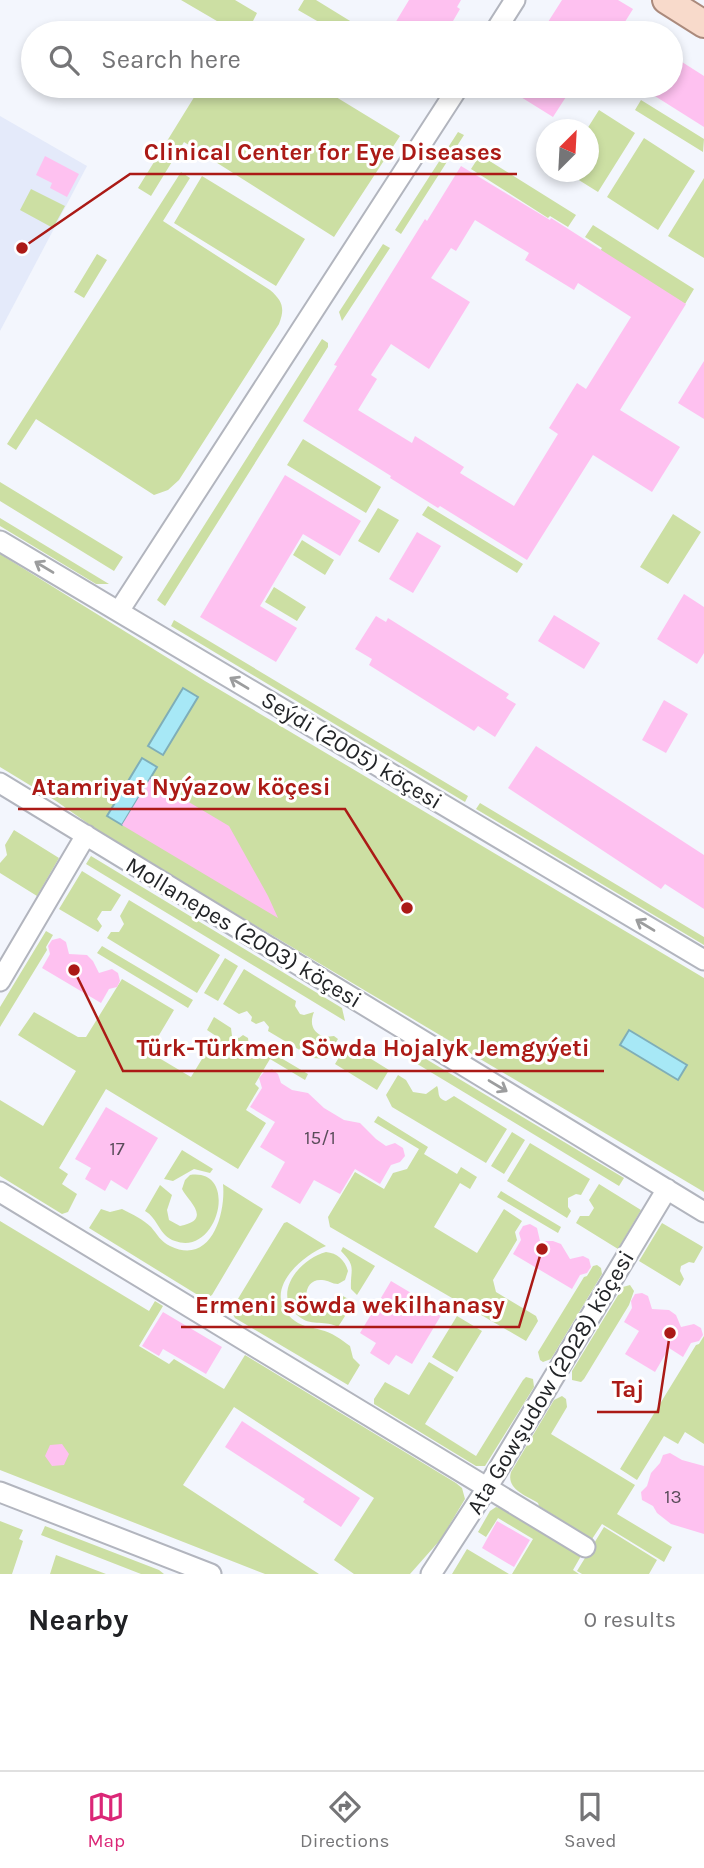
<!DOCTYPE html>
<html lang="en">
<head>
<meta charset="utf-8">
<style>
	:root { --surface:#fff; --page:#f2f2f2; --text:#202124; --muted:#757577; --line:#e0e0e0; --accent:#db2777 }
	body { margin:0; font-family:Karla,sans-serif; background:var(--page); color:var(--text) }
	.compass { position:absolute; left:536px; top:119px; width:63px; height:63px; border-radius:50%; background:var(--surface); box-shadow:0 4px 10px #0003; rotate:24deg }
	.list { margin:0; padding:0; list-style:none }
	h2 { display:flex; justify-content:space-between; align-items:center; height:91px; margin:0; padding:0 28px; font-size:30px }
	h2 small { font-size:23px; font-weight:400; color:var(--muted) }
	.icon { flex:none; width:38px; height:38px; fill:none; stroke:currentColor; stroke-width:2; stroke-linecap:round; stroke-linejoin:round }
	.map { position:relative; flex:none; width:704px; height:1574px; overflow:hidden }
	.search { position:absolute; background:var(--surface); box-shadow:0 4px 10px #0003; left:21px; right:21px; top:21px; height:77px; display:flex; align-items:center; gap:18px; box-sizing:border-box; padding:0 24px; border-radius:38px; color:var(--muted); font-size:26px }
	.sheet { height:196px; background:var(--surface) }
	nav { display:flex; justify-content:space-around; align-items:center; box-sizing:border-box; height:98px; border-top:2px solid var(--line); background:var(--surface); font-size:19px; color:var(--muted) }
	nav a { display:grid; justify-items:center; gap:4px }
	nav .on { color:var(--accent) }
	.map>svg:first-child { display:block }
</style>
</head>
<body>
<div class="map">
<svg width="704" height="1574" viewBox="0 0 704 1574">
	<rect width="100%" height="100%" fill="#f3f6fd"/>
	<path fill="#e4eafa" d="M0,116L87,166L0,331Z"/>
	<path fill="#ccdfa3" d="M181,0H235L257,13L252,23L269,33H233L234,31Z
		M304,0H316L355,24L349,33H338L298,10Z
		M201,86H318L400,136L334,237L184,142L151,196L138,188Z
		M641,100L704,139L703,152L635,110Z
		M599,110L635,133L598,192L566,172H588L587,129Z
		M458,132L464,135L401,234L395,230Z
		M644,138L695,171L658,230L607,197Z
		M480,155L576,215L568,227L550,216L548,218L471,169Z
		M181,172L190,178L163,221L270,290C283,301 285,309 279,324L179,480L168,490L154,495L36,419L16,450L7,444Z
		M202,176L305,239L276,286L174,223Z
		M704,178V258L668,236Z
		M31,189L65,206L53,228L20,210Z
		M593,225L694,289L685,304L600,251L602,248L585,237Z
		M383,244L390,248L342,321L339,312Z
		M97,254L107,260L84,298L74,292Z
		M322,339L328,343V347L165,606L157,600Z
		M303,439L381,487L366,513L287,465Z
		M0,482L123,557L114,571L0,501Z
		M428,506L523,564L517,573L422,515Z
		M378,508L399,520L379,553L358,541Z
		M673,514L701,532L668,584L640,567Z
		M0,518L109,584H96L0,526Z
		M302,540L334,560L325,575L293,555Z
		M0,554L205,681L704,978V1192L110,839L56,801L0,767Z
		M274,587L306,607L297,621L265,602Z
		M174,620L468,796L465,802L171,626Z
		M480,803L704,937V945L476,809Z
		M14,830L59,858L37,896L0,873V863L7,855L5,845Z
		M91,856L342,1008L345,1021L86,864Z
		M82,871L121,895L111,911H102L97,919L102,926L98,932L59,909Z
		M129,900L220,955L197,993L107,938L111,932H119L124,924L120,916Z
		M46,931L53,935L46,947L47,950L0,1027V1007Z
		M102,946L193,1000L188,1008L97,953Z
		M225,958L238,966L218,1001L204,993Z
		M244,969L296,1001L295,1006L300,1014L304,1015L314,1012C309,1024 313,1033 325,1037L334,1036L338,1039L326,1059L313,1058L268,1031L269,1027L264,1021L256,1024L251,1021L252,1017L247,1011L239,1014L223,1004Z
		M122,979L174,1010L149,1052L191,1077L216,1036L207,1030L214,1017L231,1028L232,1036L239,1038L243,1035L248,1038L249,1046L256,1048L259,1045L308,1074L305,1080L270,1059L255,1084L259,1088L246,1110L266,1123L238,1169L106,1089L59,1168L68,1174L62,1184L77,1194L68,1212L62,1214L0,1176V1100L43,1126L76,1071L18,1035L34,1012L78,1037H86Z
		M347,1044L389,1070L377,1090L335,1064Z
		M426,1059L624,1178L619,1186L414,1062Z
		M398,1075L406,1080L413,1092L426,1094L437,1086C440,1092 436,1098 446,1101L454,1096L507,1129L486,1163L392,1107L386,1095Z
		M378,1116L428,1147L424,1154L457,1174L461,1167L477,1177L470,1189L460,1183L434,1227L477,1253L504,1209L522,1221L515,1232L517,1240L493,1280L496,1292L536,1316L538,1321L526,1341L330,1227L328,1217L355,1172L384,1189L393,1173L407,1169L419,1149L374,1122Z
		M512,1132L525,1140L504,1174L491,1166Z
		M530,1143L590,1179L581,1195L576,1194L568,1198V1207L571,1211L567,1218L507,1181Z
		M182,1150L213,1169L210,1173L194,1169L173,1181L164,1179Z
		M190,1175C240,1168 218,1257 175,1241C159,1236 158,1218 145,1211L160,1185L172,1195L167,1210L169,1220L180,1226C214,1220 187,1200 182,1189L185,1180Z
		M223,1184L263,1209L212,1295L207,1298L201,1297L89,1228L101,1209L110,1212L122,1209C132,1214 144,1220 151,1227C157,1234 161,1242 170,1246C211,1266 226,1214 223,1184Z
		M599,1184L641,1210L618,1249L576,1223L580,1216H589L594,1208L589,1200Z
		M501,1191L561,1227L558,1233L497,1197Z
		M0,1221L149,1311L155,1301L163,1306L139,1346L169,1364L174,1359L224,1389L245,1355L456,1483L462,1488L465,1499L441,1539L410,1574H354L334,1560L374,1498L234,1407L183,1485L319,1574H265L0,1470Z
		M287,1222L326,1246C299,1257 259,1294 295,1321C303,1327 312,1327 321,1330C331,1332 342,1340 350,1346L353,1358L360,1365L348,1385L235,1318L232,1313L233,1307L284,1223Z
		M662,1223L703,1247L694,1263L689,1262L681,1266L680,1271L684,1279L680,1286L639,1261Z
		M343,1247L375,1266L357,1295L351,1289C350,1269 357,1267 341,1251Z
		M326,1252C337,1253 345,1260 348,1271L345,1280L338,1284C332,1284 328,1280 322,1280C300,1278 302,1314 324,1309C332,1307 335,1299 341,1295L354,1302L338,1327C326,1320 312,1326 301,1318C269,1296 299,1259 326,1252Z
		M597,1265L601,1268L602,1274L551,1359L543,1362L540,1360L538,1352L584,1277L587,1276L593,1266Z
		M630,1285L634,1291L629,1305L584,1379L581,1382L572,1380V1371L623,1287Z
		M457,1316L482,1331L457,1372L432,1357Z
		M704,1336V1444L685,1432L678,1444L664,1436L637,1480L620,1469L696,1345L699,1344Z
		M429,1362L454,1377L425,1424L476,1456L523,1380L526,1377L533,1379L534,1387L485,1466H476L374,1404V1399L385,1382L409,1395Z
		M562,1396L566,1399L567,1407L551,1434L635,1485L617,1514L672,1547L664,1562L602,1524L592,1539L539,1506L538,1503C525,1495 506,1489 511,1472L554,1400Z
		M496,1507L506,1510L581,1556L573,1570L579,1574H512L533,1539L498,1518L486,1537L478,1532L490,1511Z
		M0,1521L23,1530L19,1539L23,1541L12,1574H0Z
		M45,1526L159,1570L164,1574H141L41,1535Z
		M604,1527L657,1560L649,1574H582L577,1571Z
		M467,1549L509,1574H452Z
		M56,1555L106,1574H50Z"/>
	<path fill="#a7e8f6" stroke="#7faeb8" stroke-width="2" d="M183,688L198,697L163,755L148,746Z
		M142,758L157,767L122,825L107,816Z
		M629,1030L687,1065L678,1080L620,1045Z"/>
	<path fill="#fec1f0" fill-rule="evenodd" d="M409,0H461L457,7L460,9L446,33H389Z
		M562,0H618L633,9L618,33H541Z
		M671,55L704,76V127L639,86H671Z
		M503,86H573L553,117Z
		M45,156L79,174L67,197L50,188L52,183L36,175Z
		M461,166L550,220L551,218L686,304L620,410L680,447L652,492L593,455L527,560L440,506L438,508L390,478L391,476L303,421L337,366L334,365L425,219L427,221ZM475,220L529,253L525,260L574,290L578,283L631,317L586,389L577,383L549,428L558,434L514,506L460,473L464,467L415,436L412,443L358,410L377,379L371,375L391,344L429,369L470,302L431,278L451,248L456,251Z
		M704,361V419L678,403Z
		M285,475L361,521L340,556L303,534L285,564L260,606L297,628L276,662L200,617Z
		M417,532L441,546L413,593L389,579Z
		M684,594L704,607V653L697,664L657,639Z
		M554,615L600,643L584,669L538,641Z
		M376,616L386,622L388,618L509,694L506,698L516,704L495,737L478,726L474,731L369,665L372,659L355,649Z
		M664,700L688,714L666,753L642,740Z
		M536,746L704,855V909L665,884L661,889L508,788Z
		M150,779L229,826L268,896L278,918L122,825Z
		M60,938L66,942L69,954L87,955L93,961L99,973L112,969L118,973L120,981L117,987L109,989L101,1003L42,968L50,954L48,946L52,940Z
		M272,1069L278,1074L281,1083L292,1090L308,1093L324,1108L344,1120L360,1123L376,1139L386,1146L395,1143L403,1148L405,1156L400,1162L391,1165L380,1184L355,1169L340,1194L314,1180L300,1204L271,1187L285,1162L260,1147L275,1122L250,1107L262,1088L259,1078L264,1072Z
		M106,1107L158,1138L127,1190L111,1180L105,1191L85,1179L91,1168L75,1159Z
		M530,1224L537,1228L540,1241H553L561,1244L570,1259L583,1256L589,1259L591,1267L587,1273L580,1275L572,1289L513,1254L521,1240L519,1233L523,1226Z
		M391,1281L443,1312L412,1364L396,1355L389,1365L370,1353L376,1343L360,1333Z
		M642,1293L648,1296L652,1309L669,1310L676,1315L681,1327L694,1324L701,1328L703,1335L699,1341L691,1343L683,1357L669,1348L655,1372L625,1354L639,1331L624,1322L632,1308L631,1301L635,1294Z
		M163,1312L222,1347L206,1374L163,1349L159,1356L142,1346Z
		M242,1421L360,1498L341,1527L303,1502L305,1499L225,1447Z
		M62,1444L69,1454L64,1465L52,1466L45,1456L50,1445Z
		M670,1453L682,1460L704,1466V1534L671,1524L657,1513L653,1506L642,1500L641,1492L647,1486L651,1473L660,1463L663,1455Z
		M497,1521L530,1540L514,1567L482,1548Z"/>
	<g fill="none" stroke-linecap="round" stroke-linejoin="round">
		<g stroke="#b2b5be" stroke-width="23">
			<path id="minor" d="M494,33L515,0
				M0,541L704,960
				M119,611L459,86
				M0,783L704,1212
				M0,981L86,835
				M0,1192L585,1547
				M0,1492L211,1574
				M431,1574L487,1488L667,1189"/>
		</g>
		<g stroke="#ab8a7c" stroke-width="30">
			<path id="major" d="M666,0L704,24"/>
		</g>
		<use href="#minor" stroke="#fff" stroke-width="19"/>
		<use href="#major" stroke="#f8dacb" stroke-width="26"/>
	</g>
	<defs><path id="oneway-shaft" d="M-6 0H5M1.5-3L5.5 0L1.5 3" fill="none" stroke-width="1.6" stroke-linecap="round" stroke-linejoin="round" transform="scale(1.75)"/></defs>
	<g stroke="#9c9d9e">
		<use href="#oneway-shaft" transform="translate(44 567) rotate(-149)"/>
		<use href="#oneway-shaft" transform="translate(239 683) rotate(-149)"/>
		<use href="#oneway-shaft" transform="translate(645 925) rotate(-149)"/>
		<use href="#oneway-shaft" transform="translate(498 1086) rotate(31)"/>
	</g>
	<g text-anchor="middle" stroke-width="6" stroke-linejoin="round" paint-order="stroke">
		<g font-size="19" fill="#5a4c5a">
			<text x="320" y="1144">15/1</text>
			<text x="117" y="1155">17</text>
			<text x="673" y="1503">13</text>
		</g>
		<g font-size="23" fill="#232528" stroke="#fff">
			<text transform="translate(352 750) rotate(31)" y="8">Seýdi (2005) köçesi</text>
			<text transform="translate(244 932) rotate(31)" y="8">Mollanepes (2003) köçesi</text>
			<text transform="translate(550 1382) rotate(-59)" y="8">Ata Gowşudow (2028) köçesi</text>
		</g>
	</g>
	<path fill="none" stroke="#ab1a16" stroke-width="2.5" d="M22 248L130 174H517M407 908L345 809H18M74 970L123 1071H604M542 1249L519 1327H181M670 1333L658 1412H597"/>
	<g fill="#ab1a16" stroke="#fff" stroke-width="2.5">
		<circle cx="22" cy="248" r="7"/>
		<circle cx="407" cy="908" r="7"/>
		<circle cx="74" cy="970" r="7"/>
		<circle cx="542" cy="1249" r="7"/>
		<circle cx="670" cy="1333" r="7"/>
	</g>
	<g font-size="24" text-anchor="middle" font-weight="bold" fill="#ab1a16" stroke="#fff" stroke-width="6" stroke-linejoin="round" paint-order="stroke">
		<text x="323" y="160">Clinical Center for Eye Diseases</text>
		<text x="181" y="795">Atamriyat Nyýazow köçesi</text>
		<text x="363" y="1056">Türk-Türkmen Söwda Hojalyk Jemgyýeti</text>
		<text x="350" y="1313">Ermeni söwda wekilhanasy</text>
		<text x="628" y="1397">Taj</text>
	</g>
</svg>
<svg class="compass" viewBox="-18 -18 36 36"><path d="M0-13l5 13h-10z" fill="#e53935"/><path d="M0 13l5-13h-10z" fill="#757577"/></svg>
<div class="search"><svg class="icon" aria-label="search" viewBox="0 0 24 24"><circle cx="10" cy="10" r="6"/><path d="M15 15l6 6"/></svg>Search here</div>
</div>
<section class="sheet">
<h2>Nearby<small>0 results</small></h2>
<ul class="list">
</ul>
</section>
<nav>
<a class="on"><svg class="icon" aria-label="map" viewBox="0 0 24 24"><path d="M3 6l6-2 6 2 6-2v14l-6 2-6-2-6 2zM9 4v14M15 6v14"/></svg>Map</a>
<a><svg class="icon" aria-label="directions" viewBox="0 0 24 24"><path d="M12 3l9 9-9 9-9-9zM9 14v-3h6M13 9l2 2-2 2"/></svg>Directions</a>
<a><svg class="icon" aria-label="saved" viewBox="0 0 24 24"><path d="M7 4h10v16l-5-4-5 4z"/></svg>Saved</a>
</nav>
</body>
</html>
